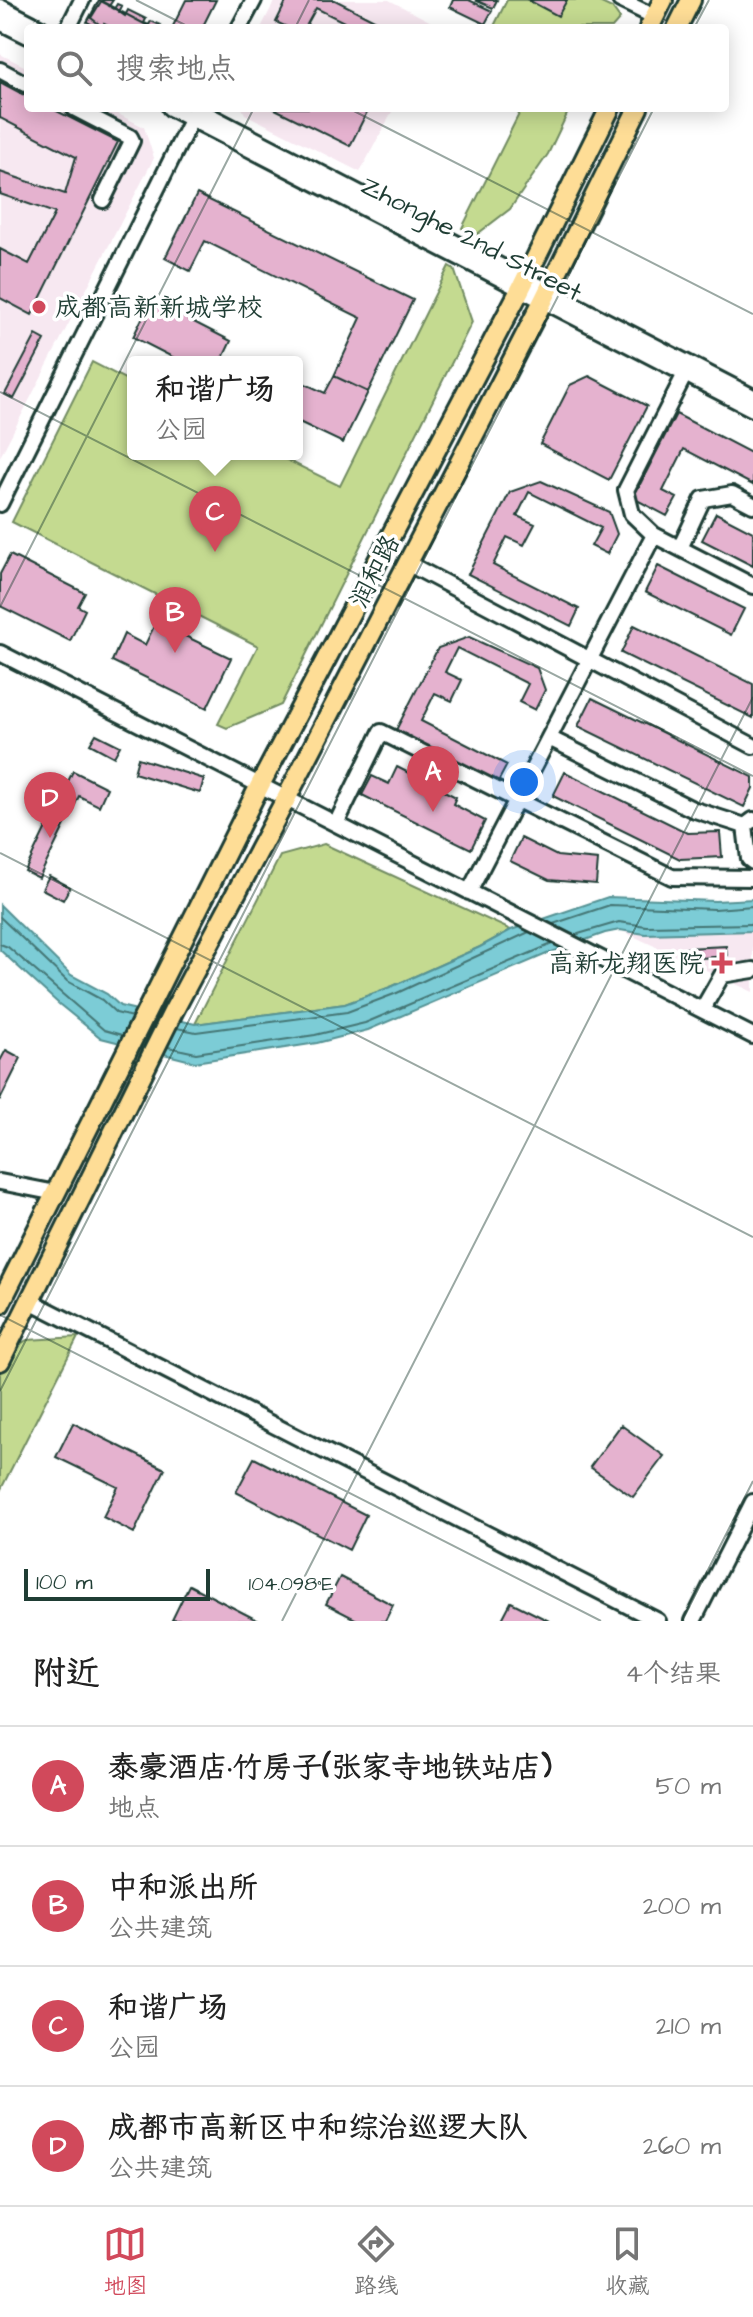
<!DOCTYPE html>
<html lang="zh">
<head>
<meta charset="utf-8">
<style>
	:root { --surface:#fff; --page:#f2f2f2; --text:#222; --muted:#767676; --line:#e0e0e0; --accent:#d1495b }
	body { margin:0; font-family:"Architects Daughter","LXGW WenKai TC",sans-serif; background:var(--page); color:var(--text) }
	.scale { position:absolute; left:24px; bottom:20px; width:186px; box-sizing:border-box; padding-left:8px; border:4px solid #1f3d34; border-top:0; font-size:22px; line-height:28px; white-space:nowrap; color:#1f3d34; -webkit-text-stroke:6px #fff; paint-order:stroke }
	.you { position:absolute; left:524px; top:782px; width:28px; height:28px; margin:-20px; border:6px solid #fff; border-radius:50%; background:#1a73e8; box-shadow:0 0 0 12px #1a73e833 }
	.badge { display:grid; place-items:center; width:52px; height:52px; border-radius:50%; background:var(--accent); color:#fff; font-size:26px; font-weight:700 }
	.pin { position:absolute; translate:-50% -66px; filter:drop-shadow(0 2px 4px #0008) }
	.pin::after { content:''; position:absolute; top:42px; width:28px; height:24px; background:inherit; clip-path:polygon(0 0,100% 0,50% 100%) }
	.popup { position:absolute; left:127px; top:356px; width:176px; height:104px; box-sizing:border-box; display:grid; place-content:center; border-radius:8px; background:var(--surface); filter:drop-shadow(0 2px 6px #0005); font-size:26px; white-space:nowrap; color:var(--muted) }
	.popup b { font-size:30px; color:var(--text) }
	.popup::after { content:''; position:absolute; left:50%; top:100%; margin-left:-16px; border:16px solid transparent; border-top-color:var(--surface) }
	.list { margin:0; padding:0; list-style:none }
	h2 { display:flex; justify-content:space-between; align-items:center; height:104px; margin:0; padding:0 32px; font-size:34px }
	h2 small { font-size:26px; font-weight:400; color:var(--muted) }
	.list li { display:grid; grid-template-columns:52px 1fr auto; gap:24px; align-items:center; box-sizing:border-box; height:120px; padding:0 32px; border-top:2px solid var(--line) }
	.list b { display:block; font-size:30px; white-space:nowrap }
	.list p { margin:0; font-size:26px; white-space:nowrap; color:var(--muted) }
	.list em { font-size:26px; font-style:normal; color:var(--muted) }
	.icon { flex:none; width:44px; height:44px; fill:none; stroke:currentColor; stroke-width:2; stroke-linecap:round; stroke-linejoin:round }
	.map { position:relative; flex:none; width:753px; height:1621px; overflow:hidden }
	.search { position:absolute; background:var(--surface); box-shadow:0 4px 20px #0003; left:24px; right:24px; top:24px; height:88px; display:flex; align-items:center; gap:20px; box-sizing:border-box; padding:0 28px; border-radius:8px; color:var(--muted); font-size:30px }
	.sheet { height:584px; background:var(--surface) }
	nav { display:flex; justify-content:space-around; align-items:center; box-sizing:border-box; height:112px; border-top:2px solid var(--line); background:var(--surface); font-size:22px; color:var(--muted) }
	nav a { display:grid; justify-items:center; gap:4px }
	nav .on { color:var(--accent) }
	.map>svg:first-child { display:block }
</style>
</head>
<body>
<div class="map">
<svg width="753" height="1621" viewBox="0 0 753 1621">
	<rect width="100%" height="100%" fill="#fff"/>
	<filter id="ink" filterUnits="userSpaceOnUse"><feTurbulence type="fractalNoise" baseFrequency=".0125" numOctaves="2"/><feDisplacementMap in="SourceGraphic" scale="16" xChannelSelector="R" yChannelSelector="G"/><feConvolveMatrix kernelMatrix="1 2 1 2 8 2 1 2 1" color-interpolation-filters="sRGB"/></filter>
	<g filter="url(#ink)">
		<path fill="#f7e8f1" d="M275,0H389L437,25L435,28H261Z
			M0,54L28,68V108H106L144,127L154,158L0,457Z
			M242,108H394L360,172L245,114Z
			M620,930L645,934L753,931V992Z"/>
		<path fill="#c4da90" stroke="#728c62" stroke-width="2" d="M507,0H595L612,8L620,19L612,28H493Z
			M522,108H570L548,154L510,209L476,235L462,228Z
			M449,266L454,269L472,322L281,705L227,728L218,724L258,646L12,522L92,362L133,383V454H275L340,486Z
			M324,844L511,930L480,947L393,986L345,1004L195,1024L280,856Z
			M78,1337L0,1491V1374L9,1356L17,1346L27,1340Z"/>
		<path fill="#7bccd6" stroke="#569395" stroke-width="2" d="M608,897L715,901L753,899V931L645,934L620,930L605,933L549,953L368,1030L317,1043L195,1062L101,1038L59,1004L0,950V905L71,975L107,994L120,1006L195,1024L345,1004L393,986L480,947L511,930Z"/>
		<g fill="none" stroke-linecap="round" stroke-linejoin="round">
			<path stroke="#447675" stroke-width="2" d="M0,917L67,981L102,1000L116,1013L132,1017
				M553,924L610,905L715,909L753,906
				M575,935L619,922L646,926L753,924
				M0,944L8,947L104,1030L122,1035
				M177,1028L196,1032L347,1012L397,993L529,932
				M168,1047L196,1053L315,1035L365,1023L552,944"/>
		</g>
		<path fill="#e5b2cf" stroke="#1f3d34" stroke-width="2" d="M99,0L152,28H98L87,22Z
			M102,0H113L109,6L114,9L117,4L122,6L119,12L125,16L128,10L146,19L144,23L149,25L151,21L160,25L158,28H112L104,24L103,27L91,18Z
			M186,0H216L202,28H172Z
			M287,0H335L390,28H356L316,8L305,28H289L276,22Z
			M453,0H469L492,11L485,24L450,7Z
			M475,0H497L493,8Z
			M528,0H567L558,16Z
			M0,82L28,97V108H51L118,142L32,315L0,298V249L29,264L55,213L0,194V172L65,194L76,157L0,118Z
			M273,108H369L350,146Z
			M197,194L413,300L368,392L334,376L361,318L205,241L190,271L165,258Z
			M151,300L231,341L221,362H182L133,337Z
			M36,335L45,340L14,399L5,394Z
			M334,376L368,392L343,443L297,421V380L325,393Z
			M589,376L647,406L609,480L540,444L570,385Z
			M676,414L753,454V485L684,449L663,491L677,498L667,516L633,498Z
			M541,481L609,512L617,534L607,554L591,546L601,528L529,492L517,516L535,524L524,545L507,537L493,565L579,609L571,626L468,574L510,492Z
			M716,513L753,532V566L702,540Z
			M10,555L85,593L78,606L85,610L70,641L0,606V574Z
			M658,566L744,609L731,635L645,592Z
			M156,622L231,658L207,708L112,661L124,634L145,645Z
			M634,625L753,684V718L621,653Z
			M469,637L537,668L545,690L535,710L519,702L528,684L457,648L445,672L462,680L452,701L435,693L421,721L507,765L498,782L396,730L438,648Z
			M592,698L753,777V788L744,807L578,726Z
			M96,734L120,746L114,757L90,744Z
			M138,758L204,779L200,793L134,773Z
			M397,767L456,797L453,804L485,821L471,849L362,795L372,776L389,784Z
			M73,771L107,788L99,806L79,796L39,878L25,871Z
			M565,772L688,833L720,832L722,857L680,859L553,796Z
			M521,838L557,856L598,860L596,884L549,880L510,861Z
			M49,876L70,887L63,900L42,889Z
			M726,946L727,956L687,959L686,948Z
			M6,1050L21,1058L0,1100V1061Z
			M73,1423L165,1469L134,1533L103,1517L118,1487L56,1457Z
			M621,1425L664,1456L633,1497L590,1467Z
			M254,1458L366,1515L349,1550L236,1492Z
			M340,1577L393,1605L385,1621H359L326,1604Z
			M189,1585L259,1621L172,1620Z
			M511,1602L549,1621H501Z"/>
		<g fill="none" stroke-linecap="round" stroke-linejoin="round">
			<g stroke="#1f3d34" stroke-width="20">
				<path id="minor" d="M620,0L655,17
					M0,7L41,28
					M0,22L28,36
					M68,28L82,0
					M239,28L254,0
					M0,70L28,85
					M74,108L130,137L132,141L103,200
					M170,108L753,409
					M195,108L753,397
					M685,374L626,490L632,514L654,535L753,586
					M0,504L195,112
					M680,548L703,499L732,494L753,505
					M407,563L753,746
					M0,653L753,1036
					M549,738L692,809L745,826L753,820
					M336,824L381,732L672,877L753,878
					M745,826L749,859L753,862
					M469,892L654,535
					M702,1010L722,975L753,970
					M0,1182L56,1193
					M30,1301L658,1621
					M693,1621L753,1502"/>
			</g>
			<g stroke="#1f3d34" stroke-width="24">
				<path id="major" d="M649,28L663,0
					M677,28L691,0
					M0,1304L260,785L520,290L610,108
					M0,1361L173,1012L286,799L543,301L638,108"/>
			</g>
			<use href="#minor" stroke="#fff" stroke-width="14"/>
			<use href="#major" stroke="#fedd96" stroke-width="18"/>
		</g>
	</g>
	<path fill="none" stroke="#1f3d34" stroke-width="2" stroke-opacity="0.45" d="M136,0L191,28M295,28L309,0M694,28L709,0M348,108L753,314M0,392L753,776M0,607L254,108M0,853L753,1237M0,1315L601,1621M0,1391L654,108M282,1621L753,697M682,1621L753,1481"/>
	<g fill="#d1495b" stroke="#fff" stroke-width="3">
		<circle cx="39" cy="307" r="8"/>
		<path d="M718 951h8v8h8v8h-8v8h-8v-8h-8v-8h8z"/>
	</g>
	<g text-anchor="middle" stroke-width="7" stroke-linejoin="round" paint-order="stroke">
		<g font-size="26" fill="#1f3d34" stroke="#fff">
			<text transform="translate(472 238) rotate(27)" y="9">Zhonghe 2nd Street</text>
			<text transform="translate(374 571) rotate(-63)" y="9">润和路</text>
		</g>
		<g font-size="26" fill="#1f3d34" stroke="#fff" text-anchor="start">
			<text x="55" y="316">成都高新新城学校</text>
			<text x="704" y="972" text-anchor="end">高新龙翔医院</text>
		</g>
	</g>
	<g font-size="20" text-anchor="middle" fill="#1f3d34" stroke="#fff" stroke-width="7" stroke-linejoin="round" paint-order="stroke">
		<text x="291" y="1590">104.098°E</text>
	</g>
</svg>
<div class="scale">100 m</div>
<div class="you"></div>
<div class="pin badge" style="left:433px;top:812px">A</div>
<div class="pin badge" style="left:175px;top:653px">B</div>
<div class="pin badge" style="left:215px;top:552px">C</div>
<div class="popup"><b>和谐广场</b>公园</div>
<div class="pin badge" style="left:50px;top:838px">D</div>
<div class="search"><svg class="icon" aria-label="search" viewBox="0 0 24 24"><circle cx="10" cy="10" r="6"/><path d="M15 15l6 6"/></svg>搜索地点</div>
</div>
<section class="sheet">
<h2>附近<small>4个结果</small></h2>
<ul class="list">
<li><span class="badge">A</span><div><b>泰豪酒店·竹房子(张家寺地铁站店)</b><p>地点</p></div><em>50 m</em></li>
<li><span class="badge">B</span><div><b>中和派出所</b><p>公共建筑</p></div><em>200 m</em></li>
<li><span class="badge">C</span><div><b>和谐广场</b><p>公园</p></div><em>210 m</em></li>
<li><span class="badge">D</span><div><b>成都市高新区中和综治巡逻大队</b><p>公共建筑</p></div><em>260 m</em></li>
</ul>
</section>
<nav>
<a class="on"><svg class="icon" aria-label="map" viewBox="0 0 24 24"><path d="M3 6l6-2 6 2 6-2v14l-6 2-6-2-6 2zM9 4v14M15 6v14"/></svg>地图</a>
<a><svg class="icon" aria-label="directions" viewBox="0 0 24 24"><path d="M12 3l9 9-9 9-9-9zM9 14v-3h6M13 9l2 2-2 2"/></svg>路线</a>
<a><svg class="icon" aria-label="saved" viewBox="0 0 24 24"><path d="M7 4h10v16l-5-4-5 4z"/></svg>收藏</a>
</nav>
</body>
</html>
